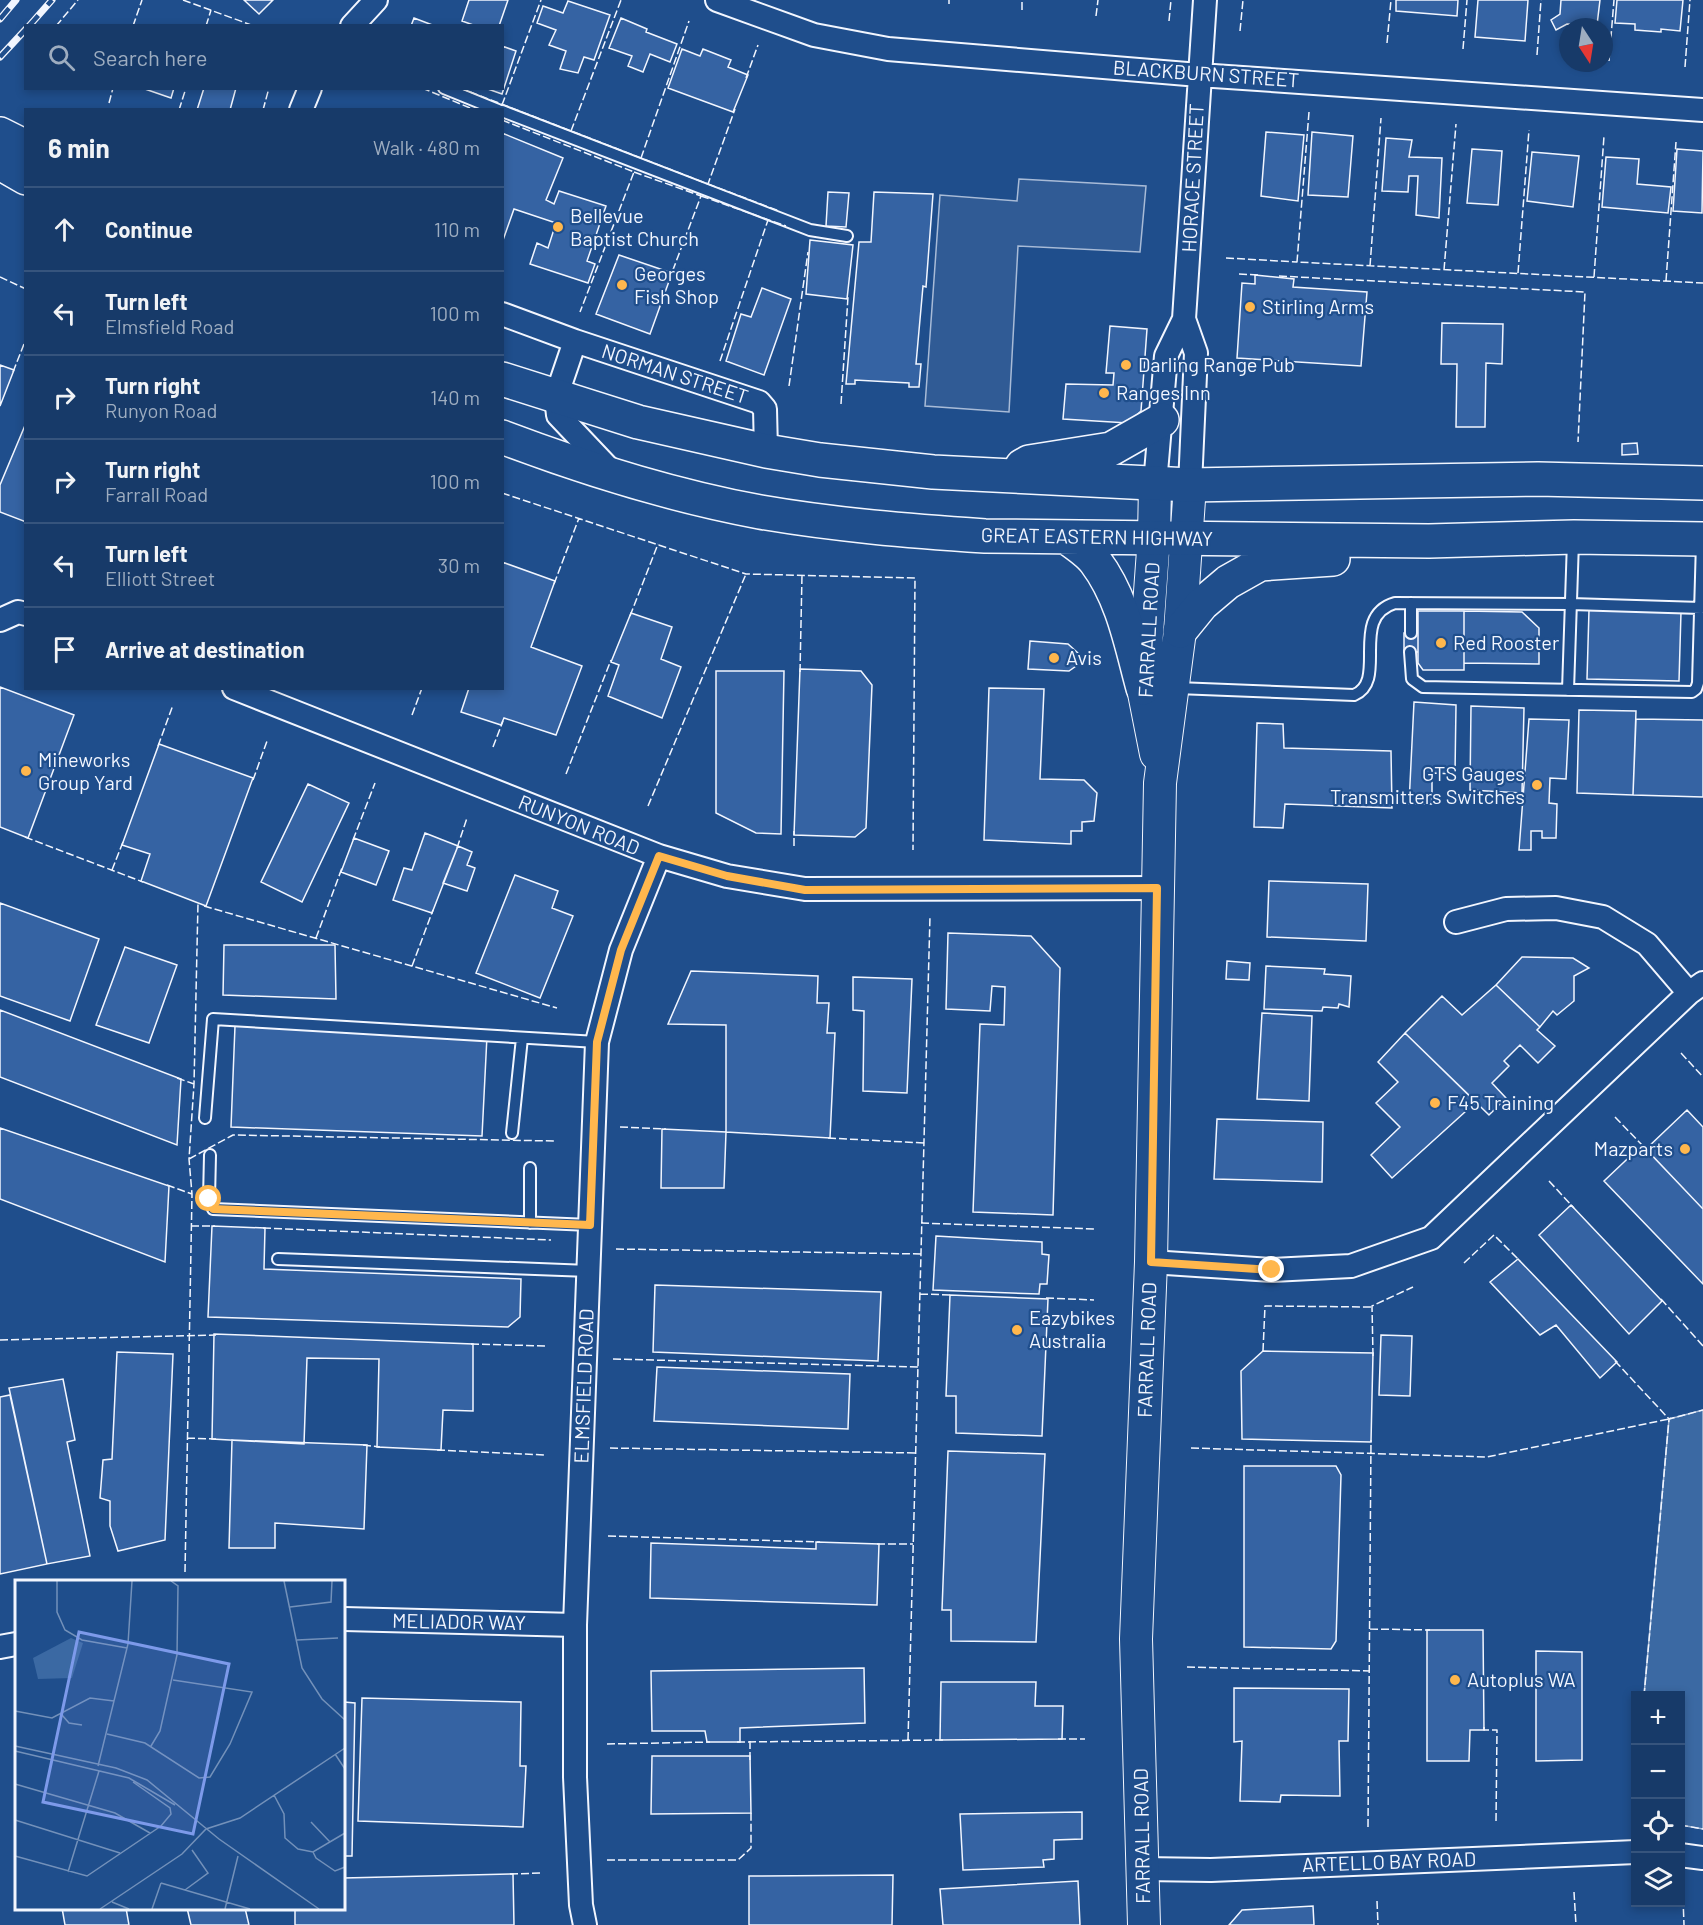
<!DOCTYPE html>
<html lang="en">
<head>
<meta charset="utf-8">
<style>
	:root { --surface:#173a69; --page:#244571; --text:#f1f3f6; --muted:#9eadc0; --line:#36547d }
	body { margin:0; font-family:Barlow,sans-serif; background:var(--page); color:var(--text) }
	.controls { position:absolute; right:18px; bottom:18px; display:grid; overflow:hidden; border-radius:0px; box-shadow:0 3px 9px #0003 }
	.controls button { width:54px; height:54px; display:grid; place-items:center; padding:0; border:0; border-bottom:2px solid var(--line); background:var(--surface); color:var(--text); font:30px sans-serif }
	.compass { position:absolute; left:1559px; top:18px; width:54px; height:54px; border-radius:50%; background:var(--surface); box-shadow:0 3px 9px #0003; rotate:168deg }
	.stop { position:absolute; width:18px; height:18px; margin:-14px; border:4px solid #ffb74d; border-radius:50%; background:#fff }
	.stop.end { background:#ffb74d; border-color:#fff; box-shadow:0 2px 6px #0008 }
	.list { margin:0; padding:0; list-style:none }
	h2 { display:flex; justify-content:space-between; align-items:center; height:78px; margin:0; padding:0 24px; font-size:26px }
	h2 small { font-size:20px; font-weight:400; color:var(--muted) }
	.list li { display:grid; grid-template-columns:39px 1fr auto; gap:18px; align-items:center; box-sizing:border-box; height:84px; padding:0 24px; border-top:2px solid var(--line) }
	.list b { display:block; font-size:22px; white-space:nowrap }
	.list p { margin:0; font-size:20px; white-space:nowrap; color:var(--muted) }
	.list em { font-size:20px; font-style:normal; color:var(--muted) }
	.icon { flex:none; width:33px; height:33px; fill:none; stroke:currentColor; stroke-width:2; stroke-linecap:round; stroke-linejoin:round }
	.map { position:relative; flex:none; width:1703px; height:1925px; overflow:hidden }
	.search { position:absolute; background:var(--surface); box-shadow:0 3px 9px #0003; left:24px; top:24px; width:480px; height:66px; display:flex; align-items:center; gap:15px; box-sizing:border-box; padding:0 21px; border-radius:0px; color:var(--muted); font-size:22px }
	.panel { position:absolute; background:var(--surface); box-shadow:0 3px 9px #0003; left:24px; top:108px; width:480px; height:582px; border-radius:0px }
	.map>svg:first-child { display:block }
</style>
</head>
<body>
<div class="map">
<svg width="1703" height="1925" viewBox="0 0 1703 1925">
	<rect width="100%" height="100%" fill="#1f4e8c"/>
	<path fill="#305b95" stroke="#a8bbd7" stroke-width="1.5" d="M1019,179L1146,186L1140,252L1018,246L1009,412L925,406L940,195L1017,201Z"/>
	<path fill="#3b69a3" stroke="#a8bbd7" stroke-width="1.5" d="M1703,1410V1829L1681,1825L1680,1696L1644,1695L1669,1419Z"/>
	<path fill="#3563a3" stroke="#f2f6ff" stroke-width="1.5" d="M244,0H273L259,14Z
		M469,0H508L499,26H476L462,21Z
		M1396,0H1458L1457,16L1396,11Z
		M1478,0H1528L1525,41L1475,37Z
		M1561,0H1600L1597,25L1567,24L1556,30L1551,20L1560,14Z
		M1617,0H1683L1680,31L1661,29V32L1635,30V24L1615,23Z
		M568,1L610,15L594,60L584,57L578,73L560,69L566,51L549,45L556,30L537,23L543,6L563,13Z
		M414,18L435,26H411Z
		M621,18L647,29L646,32L677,44L670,62L650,54L643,72L628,66L632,56L609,48Z
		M502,46L516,51L502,94L485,88H502Z
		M682,49L700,56L703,49L731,60L728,67L748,75L733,112L668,88Z
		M142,88H174L171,98Z
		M204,88H236L230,110H197Z
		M1266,132L1304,135L1298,201L1261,196Z
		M1312,132L1353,136L1348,197L1308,195Z
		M502,133L563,158L546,200L554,204L559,191L606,206L587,261L595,264L588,283L530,264L537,243L548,248L556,223L514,209L502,243Z
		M1386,138L1412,140L1409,157L1442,158L1439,218L1416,215L1418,176H1409L1408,192L1382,191Z
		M1472,149L1502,151L1498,205L1467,203Z
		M1677,149L1703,151L1702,213L1673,211Z
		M1532,152L1579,156L1573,207L1527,201Z
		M1606,157L1639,159L1637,184L1671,187L1668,213L1602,207Z
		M828,192L849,193L846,227L826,226Z
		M874,192L933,194L926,287L923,286L916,364H921L919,387H909V383L855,380V384H846L859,242H871Z
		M810,240L853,245L847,299L806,294Z
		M619,255L672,273L650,334L596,314Z
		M1255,275L1294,279L1293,287L1367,292L1361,366L1237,358L1242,283L1255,284Z
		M762,288L791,299L764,375L726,361L741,314L751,317Z
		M1442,323L1503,324L1502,364L1486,363L1485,427H1456L1457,364H1441Z
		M1110,326L1147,329L1141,411L1128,423L1063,419L1066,384L1113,385L1114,373H1106Z
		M0,365L14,370L0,406Z
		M26,423V522L0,512V485Z
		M1637,443L1638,454L1622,455V444Z
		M502,562L555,581L531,647L582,666L556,735L504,718L501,725L461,712L469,688H502Z
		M1589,610L1681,612L1679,681L1587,679Z
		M1418,611H1464V670H1423L1418,663Z
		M1464,611L1522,612L1539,628V664L1464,663Z
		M631,613L672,627L661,659L681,667L662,718L608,696L619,665L611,662Z
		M1404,633H1418V652H1404Z
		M1030,641L1068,644L1078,653L1079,664L1069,671L1028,669Z
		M800,669L861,671L872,685L866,828L855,837L794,835Z
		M716,671H784L781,834L756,833L716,813Z
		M0,687L74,715L28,838L0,827Z
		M989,688L1044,689L1040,779L1084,780L1097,793L1094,821L1082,822V831H1071V844L984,840Z
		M1414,702L1456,705L1455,774L1432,773V804H1409Z
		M1471,706L1524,708L1522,793L1470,790Z
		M1579,710L1636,711L1633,795L1577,793Z
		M1529,719L1569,720L1566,779L1550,778L1549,803L1557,804L1556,838H1542V831H1531V850H1519Z
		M1636,719L1703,720V797L1633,795Z
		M1257,723L1283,724L1284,748L1391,751L1392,808L1285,804L1283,828L1254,827Z
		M159,744L253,778L206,906L141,881L150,854L122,845Z
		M308,784L349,803L302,902L261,882Z
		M425,833L458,846L432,913L393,900L404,868L412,870Z
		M354,838L389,851L376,885L341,872Z
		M458,846L472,852L467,865L475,868L467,891L443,883Z
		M515,875L558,891L552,908L573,916L540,998L476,973Z
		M1269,881L1368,884L1366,941L1267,937Z
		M0,903L99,939L70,1021L0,996Z
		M948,933L1031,936L1060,968L1053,1215L973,1212L980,1024L1004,1025L1005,987L992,986L990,1011L946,1009Z
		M224,945H335L336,999L223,995Z
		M125,947L177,965L149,1043L96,1025Z
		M1522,957L1573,958L1589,968L1574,976V1001L1557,1015L1553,1011L1540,1027L1496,985Z
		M1227,961L1250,963L1249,980L1226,979Z
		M1266,966L1325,969L1324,974L1351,976L1349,1007L1339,1004L1338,1008L1323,1007L1322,1011L1264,1009Z
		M691,971L818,976L817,1003H829L827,1033H835L830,1138L726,1132V1025L668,1024Z
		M853,977L912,979L907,1093L863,1091L864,1011L853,1010Z
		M1496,985L1540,1027L1537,1030L1555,1046L1538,1063L1520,1045L1504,1061L1509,1066L1492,1083L1506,1098L1489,1115L1405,1033L1442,996L1462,1015Z
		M0,1010L181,1079L177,1145L0,1077Z
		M1262,1013L1312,1016L1309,1101L1257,1099Z
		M235,1026L487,1036L482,1136L231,1127Z
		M1405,1033L1476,1102L1392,1178L1371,1155L1400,1127L1376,1103L1398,1082L1378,1062Z
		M1687,1110L1703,1127V1209L1646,1149Z
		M1217,1119L1323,1122L1322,1182L1214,1179Z
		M0,1128L169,1186L165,1262L0,1199Z
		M662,1129L726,1132L724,1188H661Z
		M1642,1145L1703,1209V1284L1604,1181Z
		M1571,1205L1662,1301L1629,1334L1539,1235Z
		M212,1226L265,1228L264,1269L521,1279L520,1317L508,1327L208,1317Z
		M936,1236L1042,1242V1254L1049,1255L1047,1284H1040L1039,1294L933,1290Z
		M1518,1259L1617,1362L1600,1378L1556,1325L1540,1335L1490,1282Z
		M655,1285L881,1292L878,1361L653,1352Z
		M950,1295L1048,1299L1042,1436L956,1433V1396H946Z
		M214,1334L473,1344V1411L443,1410L441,1450L377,1447L379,1359L307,1358L304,1444L212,1439Z
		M1381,1335L1412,1336L1410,1396L1379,1395Z
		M1263,1351L1373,1353L1371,1442L1242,1439L1241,1371Z
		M117,1352L173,1354L165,1540L118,1551L110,1526V1501L100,1498L103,1460L112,1459Z
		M657,1367L850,1374L848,1429L654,1421Z
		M63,1379L75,1440L67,1442L90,1556L47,1564L9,1388Z
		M10,1395L47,1564L0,1574V1397Z
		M232,1440L367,1445L364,1529L275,1523V1548H229Z
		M948,1451L1045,1454L1036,1642L951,1641V1610H942Z
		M1244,1466H1336L1341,1475L1336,1641L1331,1649L1244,1647Z
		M816,1542L879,1544L877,1605L650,1598L651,1543L816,1549Z
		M1427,1630H1483L1484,1730H1470L1469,1761H1427Z
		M1536,1651L1582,1652V1760L1536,1761Z
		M864,1668L865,1723L740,1728V1742H707L705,1731H652L651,1671Z
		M941,1682H1036L1035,1706H1063L1062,1739L940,1740Z
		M1234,1688L1349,1689L1348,1741H1339L1340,1796L1281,1795L1280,1802L1240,1801L1242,1741L1234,1742Z
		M362,1698L521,1702L520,1766H526L523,1827L358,1821Z
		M344,1702L355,1703L352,1856H344Z
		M652,1756H750L751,1813L651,1814Z
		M1082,1812V1839L1054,1840V1859L1043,1860L1044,1867L963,1870L960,1814Z
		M513,1874L514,1925H295V1908H344V1878Z
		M893,1875L892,1925H749V1876Z
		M1078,1881L1080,1925H943L940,1889Z
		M1313,1906L1314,1925H1229L1242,1910Z
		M62,1908H126L129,1925H65Z
		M187,1908H245L249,1925H191Z"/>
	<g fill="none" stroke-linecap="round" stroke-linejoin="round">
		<g stroke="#f2f6ff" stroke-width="14">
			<path id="service" d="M444,88L498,110
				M502,111L810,230L847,236
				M1411,633V603
				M1410,652L1412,679L1423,687L1692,692L1696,689L1698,683L1702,542
				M1177,688L1354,695C1389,681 1348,617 1395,603L1571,604L1701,608
				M1568,690L1573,541
				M205,1118L213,1019L597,1042
				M512,1133L522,1038
				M210,1155L209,1199L213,1209L590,1225
				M530,1223V1168
				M278,1259L589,1271"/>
		</g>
		<g stroke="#f2f6ff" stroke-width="26">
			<path id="minor" d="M717,0L814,35L888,49L1199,75L1703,110
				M352,26L376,0
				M301,110L310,88
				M502,314L575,341L759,402L765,409L766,451
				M1184,319L1196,353L1190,485
				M575,341L556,397L558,415L613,473
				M1155,484L1166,356L1184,319L1205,0
				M0,620L18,612L26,614
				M234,688L659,856L727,876L805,889L1157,888
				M1456,922L1506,909L1556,908L1603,917L1647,944L1689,993
				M1151,1262L1272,1270L1351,1266L1431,1238L1689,993L1703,983
				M344,1619L575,1625
				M0,1647L16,1644
				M1680,1855L1703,1858
				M1143,1869L1211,1870L1636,1852
				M585,1925L581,1905L575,1777V1625L597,1042L621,950L659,856"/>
		</g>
		<g stroke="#f2f6ff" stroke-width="34">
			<path id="secondary" d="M1155,484L1154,537L1143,688L1156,754
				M1144,1925L1136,1639L1151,1262L1160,783L1180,631L1190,485"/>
		</g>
		<g stroke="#f2f6ff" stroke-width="36">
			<path id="trunk" d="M0,134L26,147
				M0,163L26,178
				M502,379L638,422L766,451L820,460L933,472L1190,485L1538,479L1703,483
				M502,437C584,468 674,496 760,512C835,525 910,531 985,536L1429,541L1574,537L1703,539
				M1022,466L1029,462L1111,449L1162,420
				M1066,537C1076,544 1088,552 1095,561C1123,598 1131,644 1143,688
				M1180,631L1202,604L1228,582L1260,564L1333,559"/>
		</g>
		<use href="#service" stroke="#1f4e8c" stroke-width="10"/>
		<use href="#minor" stroke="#1f4e8c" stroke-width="22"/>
		<use href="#secondary" stroke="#1f4e8c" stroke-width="32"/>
		<use href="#trunk" stroke="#1f4e8c" stroke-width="33"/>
		<g stroke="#f2f6ff" stroke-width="7">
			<path id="rail" d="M0,19L16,0
				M29,26L52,0
				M0,57L26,29"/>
		</g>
		<use href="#rail" stroke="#1f4e8c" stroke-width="4.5" stroke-dasharray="14" stroke-linecap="butt"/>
		<path stroke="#f2f6ff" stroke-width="1.5" stroke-dasharray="8 3" stroke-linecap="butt" d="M183,0L254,26
			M949,4V0
			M1022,10V0
			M1096,16L1098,0
			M1169,21L1171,0
			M56,26L78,0
			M133,26L142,0
			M206,26L211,10
			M1240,31L1243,0
			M1387,43L1391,0
			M1463,49L1467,0
			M1537,55L1541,0
			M1609,61L1614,0
			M1685,67L1690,0
			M746,78L758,45
			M422,88L475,110
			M460,88L708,184L735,109
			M109,103L113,88
			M502,105L541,0
			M179,110L186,88
			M263,110L269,88
			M1309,112L1297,262L1703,283
			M502,120L634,172L580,312
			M571,131L621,0
			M641,158L689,21
			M634,172L701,196L671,275
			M708,184L779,211
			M701,196L786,226
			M1226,258L1297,262
			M1370,266L1381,118
			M1444,270L1456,124
			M1518,273L1529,130
			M1239,274L1258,275
			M1279,276L1585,292L1578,442
			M0,277L26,289
			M1594,277L1604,136
			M1666,281L1676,142
			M720,361L768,220
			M13,372L26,339
			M789,386L808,252
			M841,404L848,297
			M502,493L746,574L915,578L913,850
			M554,584L579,518
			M630,616L658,544
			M800,672L802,575
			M412,715L422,688
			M158,746L173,705
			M493,747L503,721
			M566,774L611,660
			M253,780L267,741
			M648,806L746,574
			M25,837L143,882
			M353,840L375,783
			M794,846V831
			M457,848L467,818
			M112,870L123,842
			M204,906L557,1008
			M316,938L342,868
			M412,966L433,910
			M1681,1053L1703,1077
			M177,1078L194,1084
			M1615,1117L1642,1145
			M620,1127L666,1129
			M828,1138L924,1143
			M189,1159L233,1135L554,1141
			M1549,1181L1574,1208
			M167,1185L192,1194
			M921,1223L1095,1229
			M191,1226H215
			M263,1228L551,1240
			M616,1249L921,1254
			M1464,1263L1494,1235L1520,1261
			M920,1294L953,1295
			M1046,1298L1094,1300
			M1661,1299L1703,1346
			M0,1340L216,1335
			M471,1344L548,1346
			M1263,1351L1265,1306L1372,1307
			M1373,1356L1372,1306L1413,1287
			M613,1359L918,1367
			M1615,1361L1669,1419L1703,1410
			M187,1438L216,1439
			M363,1445L380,1447
			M610,1448L915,1453
			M1191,1448L1487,1457L1669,1419
			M437,1450L545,1455
			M608,1536L820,1542
			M877,1544H913
			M185,1572L192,1194L189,1159L194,1084L198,903
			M1370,1629L1430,1630
			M1187,1667L1370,1671
			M1644,1696L1669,1419L1671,1418
			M1484,1727V1730H1497L1496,1822
			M1058,1739H1085
			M908,1740L930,916
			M737,1742L944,1740
			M607,1744L710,1742
			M750,1760V1741
			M1636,1793L1633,1816L1636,1817
			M1680,1825L1703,1829
			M1368,1827L1371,1440
			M607,1860H738L751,1848V1811
			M510,1874L542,1873
			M1574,1892L1576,1925
			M1683,1898L1684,1925
			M1377,1901L1378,1925"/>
	</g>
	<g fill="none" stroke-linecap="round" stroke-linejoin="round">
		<path stroke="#ffb74d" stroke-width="8" d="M209,1199L213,1209L590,1225L597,1042L621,950L659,856L727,876L805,890L1157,888L1151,1262L1272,1270"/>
	</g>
	<g fill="#ffb74d" stroke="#1f4e8c" stroke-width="2">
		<circle cx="558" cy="227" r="6"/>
		<circle cx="622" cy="285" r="6"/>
		<circle cx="1250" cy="307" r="6"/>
		<circle cx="1126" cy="365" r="6"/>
		<circle cx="1104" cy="393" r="6"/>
		<circle cx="1441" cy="643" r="6"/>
		<circle cx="1054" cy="658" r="6"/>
		<circle cx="26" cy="771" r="6"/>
		<circle cx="1537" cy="785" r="6"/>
		<circle cx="1435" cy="1103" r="6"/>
		<circle cx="1685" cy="1149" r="6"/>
		<circle cx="1017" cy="1330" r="6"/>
		<circle cx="1455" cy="1680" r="6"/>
	</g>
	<g text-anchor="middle" stroke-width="4.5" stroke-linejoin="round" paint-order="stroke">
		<g font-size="20" fill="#f2f6ff" stroke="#1f4e8c">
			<text transform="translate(1206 74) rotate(4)" y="7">BLACKBURN STREET</text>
			<text transform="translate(1193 178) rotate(-87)" y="7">HORACE STREET</text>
			<text transform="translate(675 374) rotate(18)" y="7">NORMAN STREET</text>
			<text transform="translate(1097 537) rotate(1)" y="7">GREAT EASTERN HIGHWAY</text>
			<text transform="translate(1149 630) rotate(-87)" y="7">FARRALL ROAD</text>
			<text transform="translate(579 825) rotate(22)" y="7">RUNYON ROAD</text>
			<text transform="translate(1147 1350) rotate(-88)" y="7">FARRALL ROAD</text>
			<text transform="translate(584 1386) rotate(-88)" y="7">ELMSFIELD ROAD</text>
			<text transform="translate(459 1622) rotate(1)" y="7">MELIADOR WAY</text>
			<text transform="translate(1142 1836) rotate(-91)" y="7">FARRALL ROAD</text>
			<text transform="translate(1389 1862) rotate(-2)" y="7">ARTELLO BAY ROAD</text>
		</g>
		<g font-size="20" fill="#f2f6ff" stroke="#1f4e8c" text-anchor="start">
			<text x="570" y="223">Bellevue<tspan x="570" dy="23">Baptist Church</tspan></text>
			<text x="634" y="281">Georges<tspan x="634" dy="23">Fish Shop</tspan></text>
			<text x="1262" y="314">Stirling Arms</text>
			<text x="1138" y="372">Darling Range Pub</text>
			<text x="1116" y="400">Ranges Inn</text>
			<text x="1453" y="650">Red Rooster</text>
			<text x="1066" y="665">Avis</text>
			<text x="38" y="767">Mineworks<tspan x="38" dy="23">Group Yard</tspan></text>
			<text x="1525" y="781" text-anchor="end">GTS Gauges<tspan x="1525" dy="23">Transmitters Switches</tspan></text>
			<text x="1447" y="1110">F45 Training</text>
			<text x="1673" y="1156" text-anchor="end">Mazparts</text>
			<text x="1029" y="1325">Eazybikes<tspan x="1029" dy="23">Australia</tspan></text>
			<text x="1467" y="1687">Autoplus WA</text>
		</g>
	</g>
	<g transform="translate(15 1580)">
		<rect width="330" height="330" fill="#1f4e8c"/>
		<path d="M56,58L68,63L57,98L23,99L18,78Z" fill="#3b69a3"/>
		<path fill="none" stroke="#7391ba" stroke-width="1.5" d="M42,1V32L50,50L67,60L112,68M269,1L287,88L307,119L330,140M275,27L316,22L317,1M282,60L323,58M0,131L37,138L75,118L99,121M47,135L54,143L67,145M92,154L130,163L184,198L195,197L215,164L237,112L158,100M0,166L101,188L132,200L204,259L304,329M136,166L145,151L162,75L163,6L156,1M0,171L114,198L160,225M320,174L330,189M83,186L113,64L117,1M0,204L100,233L135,253M259,215L269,234L270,258L283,269L298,272L330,253M0,240L105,273M296,242L315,262M298,272L301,278L320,291L330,287M0,276L72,296L146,246L156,234L155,228L118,202M53,292L84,191M146,303L235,329M170,310L193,293L177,270M97,322L114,329M85,329L167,274L191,249L225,238L330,168M137,329L146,303M210,329L223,276"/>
		<path fill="#7d9aea" fill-opacity="0.15" stroke="#7d9aea" stroke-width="3" d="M64,52L214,84L178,254L28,222Z"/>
		<rect width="330" height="330" fill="none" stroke="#f2f6ff" stroke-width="3"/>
	</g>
</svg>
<div class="controls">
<button>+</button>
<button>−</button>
<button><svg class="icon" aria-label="locate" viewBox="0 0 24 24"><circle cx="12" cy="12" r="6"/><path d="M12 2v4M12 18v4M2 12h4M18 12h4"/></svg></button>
<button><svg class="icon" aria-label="layers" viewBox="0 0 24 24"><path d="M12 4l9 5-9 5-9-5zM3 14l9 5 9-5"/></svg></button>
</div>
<svg class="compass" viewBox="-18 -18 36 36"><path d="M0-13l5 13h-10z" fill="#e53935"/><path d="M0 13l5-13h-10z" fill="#9eadc0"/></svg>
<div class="stop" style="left:209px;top:1199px"></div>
<div class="stop end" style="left:1272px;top:1270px"></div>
<div class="search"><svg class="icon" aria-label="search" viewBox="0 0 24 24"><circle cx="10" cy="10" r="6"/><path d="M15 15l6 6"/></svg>Search here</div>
<section class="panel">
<h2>6 min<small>Walk · 480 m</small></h2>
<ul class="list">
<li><svg class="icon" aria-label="ahead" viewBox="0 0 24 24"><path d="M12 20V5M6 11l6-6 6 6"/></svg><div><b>Continue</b></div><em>110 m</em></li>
<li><svg class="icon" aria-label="left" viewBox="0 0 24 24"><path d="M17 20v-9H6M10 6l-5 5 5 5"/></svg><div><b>Turn left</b><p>Elmsfield Road</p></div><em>100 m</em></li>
<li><svg class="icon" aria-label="right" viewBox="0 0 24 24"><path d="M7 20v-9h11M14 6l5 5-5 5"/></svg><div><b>Turn right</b><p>Runyon Road</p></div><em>140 m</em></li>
<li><svg class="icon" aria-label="right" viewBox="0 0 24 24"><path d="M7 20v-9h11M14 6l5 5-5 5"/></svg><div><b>Turn right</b><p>Farrall Road</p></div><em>100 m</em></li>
<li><svg class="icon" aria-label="left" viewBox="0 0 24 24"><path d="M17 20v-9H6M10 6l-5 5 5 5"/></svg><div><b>Turn left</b><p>Elliott Street</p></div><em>30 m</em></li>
<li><svg class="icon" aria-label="arrive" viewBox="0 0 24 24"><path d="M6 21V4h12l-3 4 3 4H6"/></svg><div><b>Arrive at destination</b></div></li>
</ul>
</section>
</div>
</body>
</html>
